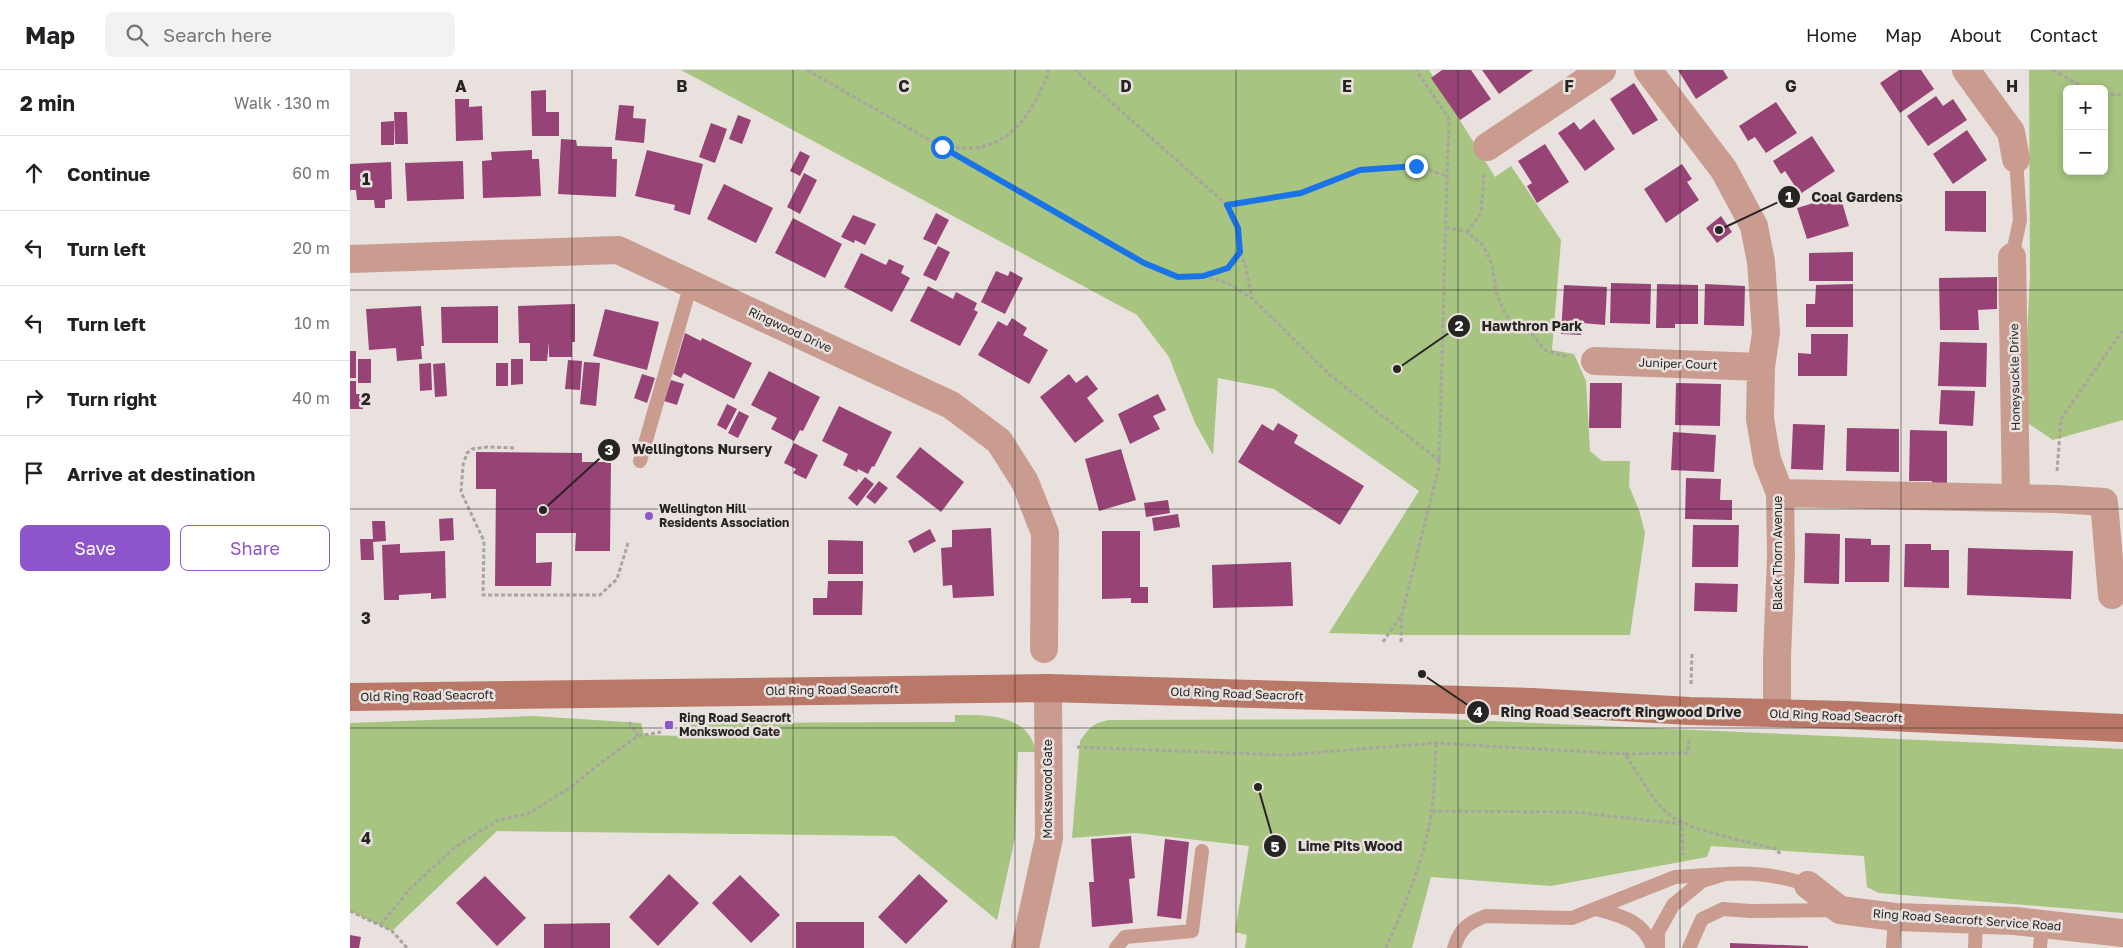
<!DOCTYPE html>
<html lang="en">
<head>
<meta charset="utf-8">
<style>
	:root { --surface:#fff; --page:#f2f2f2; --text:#202124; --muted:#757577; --line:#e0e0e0; --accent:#8d54cb }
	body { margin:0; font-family:"Golos Text",sans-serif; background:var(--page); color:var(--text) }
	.controls { position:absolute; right:15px; top:15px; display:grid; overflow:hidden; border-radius:8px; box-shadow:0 2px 8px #0003 }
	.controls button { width:45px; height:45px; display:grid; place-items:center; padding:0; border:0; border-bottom:1px solid var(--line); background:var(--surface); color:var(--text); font:25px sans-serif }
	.stop { position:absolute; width:15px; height:15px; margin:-11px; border:4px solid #1a73e8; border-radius:50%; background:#fff }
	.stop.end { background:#1a73e8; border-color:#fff; box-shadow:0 1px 5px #0008 }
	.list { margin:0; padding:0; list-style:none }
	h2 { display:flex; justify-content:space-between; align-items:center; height:65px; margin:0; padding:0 20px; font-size:21px }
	h2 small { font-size:16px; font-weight:400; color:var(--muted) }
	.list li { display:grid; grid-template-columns:32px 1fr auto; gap:15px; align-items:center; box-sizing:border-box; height:75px; padding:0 20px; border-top:1px solid var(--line) }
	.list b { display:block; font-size:19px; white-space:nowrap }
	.list em { font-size:16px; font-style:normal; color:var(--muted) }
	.actions { display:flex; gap:10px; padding:15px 20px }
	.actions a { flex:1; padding:11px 0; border:1px solid var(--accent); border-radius:8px; text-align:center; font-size:18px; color:var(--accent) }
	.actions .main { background:var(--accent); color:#fff }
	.icon { flex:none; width:28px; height:28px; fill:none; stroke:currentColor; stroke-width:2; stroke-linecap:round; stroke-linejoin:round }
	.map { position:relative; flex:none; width:1773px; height:878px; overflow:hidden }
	header { display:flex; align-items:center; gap:30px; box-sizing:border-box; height:70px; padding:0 25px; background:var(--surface); border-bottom:1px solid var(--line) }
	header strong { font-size:24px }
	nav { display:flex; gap:28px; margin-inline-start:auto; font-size:18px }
	.search { width:350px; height:45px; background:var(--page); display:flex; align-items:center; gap:12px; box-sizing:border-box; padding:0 18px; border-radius:8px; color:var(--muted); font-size:19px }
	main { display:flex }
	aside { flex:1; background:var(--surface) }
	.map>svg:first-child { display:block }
</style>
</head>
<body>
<header>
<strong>Map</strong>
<div class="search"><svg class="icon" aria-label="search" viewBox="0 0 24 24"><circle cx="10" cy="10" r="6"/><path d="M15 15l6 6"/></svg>Search here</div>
<nav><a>Home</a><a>Map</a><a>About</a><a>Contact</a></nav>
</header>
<main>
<aside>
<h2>2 min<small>Walk · 130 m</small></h2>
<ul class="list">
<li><svg class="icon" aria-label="ahead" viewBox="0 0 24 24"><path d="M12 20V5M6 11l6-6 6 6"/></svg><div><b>Continue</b></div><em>60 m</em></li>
<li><svg class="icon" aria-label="left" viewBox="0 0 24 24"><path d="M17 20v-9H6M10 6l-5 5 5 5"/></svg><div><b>Turn left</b></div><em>20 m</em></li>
<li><svg class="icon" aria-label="left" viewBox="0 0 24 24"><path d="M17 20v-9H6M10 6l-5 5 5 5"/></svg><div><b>Turn left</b></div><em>10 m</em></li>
<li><svg class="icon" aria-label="right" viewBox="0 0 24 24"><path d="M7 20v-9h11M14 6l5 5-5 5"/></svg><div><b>Turn right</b></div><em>40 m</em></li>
<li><svg class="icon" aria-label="arrive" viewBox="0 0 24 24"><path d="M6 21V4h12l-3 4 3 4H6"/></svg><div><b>Arrive at destination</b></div></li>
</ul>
<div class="actions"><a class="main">Save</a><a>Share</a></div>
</aside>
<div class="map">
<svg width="1773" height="878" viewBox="0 0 1773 878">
	<rect width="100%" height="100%" fill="#e8e1de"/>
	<path fill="#a7c481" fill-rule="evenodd" d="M331,0H1079L1145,107L1161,96L1211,170L1202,280L1224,284L1236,311L1240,381L1252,391H1280L1279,416L1289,440L1295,463L1280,565H1051L979,563L1069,421L924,319L868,308L863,385L845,353L819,287L787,245Z
		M1679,0H1773V350L1703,370L1673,350L1680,205ZM1717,19H1754V101H1717Z
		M605,645C637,645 678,643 686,682H668L665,768L647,850L544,766L147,761L42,861L0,841V653L183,646L291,653L294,665L332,666L333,653L605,652Z
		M1096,649L1773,679V843L1529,823L1517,817L1514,786L1361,776L1357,787L1201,816L1081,807L1062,878H895L897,865L885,862L899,776L785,763L722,768L730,671C739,658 743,653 759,650Z"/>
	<path fill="#974376" d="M1092,0H1121L1141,29L1110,50L1081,8Z
		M1132,0H1183L1149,24Z
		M1328,0H1373L1378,8L1346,29Z
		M1549,0H1571L1584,19L1550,43L1530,13Z
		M1284,13L1308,50L1283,65L1260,29Z
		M196,20V42H209V66H182L181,21Z
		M1586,26L1593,36L1603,29L1617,50L1578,76L1557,46Z
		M105,29H119V37L132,36L133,70L106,71Z
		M1426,32L1447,63L1416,83L1405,67L1398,71L1389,56Z
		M269,35L284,36L283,48L296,49L294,73L265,70Z
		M44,42H57L58,74H45Z
		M388,45L401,50L392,74L379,69Z
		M1244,49L1265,79L1235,101L1208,63L1224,52L1230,60Z
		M44,51V75H31V52Z
		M361,53L377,59L365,93L349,87Z
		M1617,60L1637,90L1603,114L1583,84Z
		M1462,66L1485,101L1450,124L1435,101L1431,104L1423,91Z
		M211,69L226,70L227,76L262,77V89H267L266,127L208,124Z
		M1195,74L1219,112L1187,133L1177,116L1182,113L1168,91Z
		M182,80V89H189L191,126L133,128L132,91L142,90L141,82Z
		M297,80L353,94L340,145L324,140L325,135L285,126Z
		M450,81L460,86L450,106L440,101Z
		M113,91L114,129L57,131L55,93Z
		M41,92L42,129L35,130V138H25L24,130H7L6,120H0V94Z
		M1332,94L1342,109L1337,112L1349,130L1316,153L1294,119Z
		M454,103L467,110L450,144L437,137Z
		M374,114L423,138L406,173L357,149Z
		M1595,121H1636V162L1595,161Z
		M1490,125L1499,156L1457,169L1447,138Z
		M586,143L599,150L586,175L573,169Z
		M503,145L526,154L515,175L505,170L504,173L491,167Z
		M1371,146L1382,162L1367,173L1356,158Z
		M443,148L492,174L475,208L425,183Z
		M588,176L600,182L586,211L573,205Z
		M1503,182V211H1459V183Z
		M511,183L536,195L539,189L554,196L551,203L560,208L542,242L494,217Z
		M646,201L658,206L660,201L673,208L655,244L631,232Z
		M1647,207V239L1628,240L1629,260H1590L1589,208Z
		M1261,213L1301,214L1300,254L1260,253Z
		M1307,214L1348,215V254H1325V258H1306Z
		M1355,214L1395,216L1394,256L1354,255Z
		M1503,214V257H1456V234H1465L1466,215Z
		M1214,215L1257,217L1255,255L1232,253L1231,265L1211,264Z
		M578,216L603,229L606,222L627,233L624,240L628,242L610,276L560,251Z
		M225,234V272H222V287H199V272L197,291H180V273H169L168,236Z
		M71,236L74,276H71L72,289L47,291L46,278L19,280L16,239Z
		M148,236V273H92L91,237Z
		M255,239L309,252L297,300L243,286Z
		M662,248L677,258L673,265L698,280L679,314L628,285L648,251L657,256Z
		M335,263L351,271L352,268L402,293L384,329L334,303L331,308L323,304Z
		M1461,264H1498L1497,306H1448V283L1461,284Z
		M1590,272L1637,273L1636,317L1588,316Z
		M0,281H6V308H0Z
		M8,289H21V313H8Z
		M161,289H173V314L161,315Z
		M218,290L232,291L230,320L215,319Z
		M234,292L250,293L246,336L230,334Z
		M81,293L82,320L70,321L69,294Z
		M95,293L97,326L85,327L83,294Z
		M146,293H158V316H146Z
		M419,301L470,327L453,361L450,360L444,371L421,359L427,348L401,335Z
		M292,304L305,308L297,333L284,328Z
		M719,304L726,313L737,305L748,319L737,328L754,351L725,373L690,327Z
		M321,310L334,314L327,335L314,331Z
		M0,311H6V324H13V339H0Z
		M1240,313H1272L1271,358H1239Z
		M1326,313L1371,314L1370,356L1325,355Z
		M1591,320L1625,321L1623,356L1589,354Z
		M808,324L816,340L803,346L810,359L780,374L768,344Z
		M377,334L387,339L376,360L367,355Z
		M489,336L542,362L524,397L522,396L518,404L508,399L507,402L493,395L498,384L472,371Z
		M389,341L399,346L388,368L378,363Z
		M928,353L948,365L944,373L1014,416L990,455L888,392L912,354L923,361Z
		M1443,354L1475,355L1473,400L1441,399Z
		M1497,358L1549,359V402L1496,401Z
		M1560,360L1597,361V418H1582V411H1559Z
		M1323,362L1366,365L1364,402L1321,400Z
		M444,373L468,385L456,409L443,403L446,399L434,393Z
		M570,377L614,412L591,442L546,407Z
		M771,379L786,430L749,441L735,389Z
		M126,382L232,383V392H261L260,481H225L226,463H186V493L202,492L201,516H145L146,419H126Z
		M515,407L524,414L507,436L498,428Z
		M1336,408L1371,409L1370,430H1382V450L1335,449Z
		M529,411L538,418L525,434L516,427Z
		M818,430L820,443L796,447L794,433Z
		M828,444L830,457L804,461L802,448Z
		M103,448L104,470L90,471L89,449Z
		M22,451H35L36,471L23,472L24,490H11L10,469H23Z
		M1343,455H1389L1388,497H1342Z
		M641,458L644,526L603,528L602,515L593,516L591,478L602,477V460Z
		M580,459L586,471L564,483L558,471Z
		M752,461H790V517H798V533H781V528L752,529Z
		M1455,463L1490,464L1489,514L1454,513Z
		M1495,468L1521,469V475H1540L1539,512H1495Z
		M478,470L513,471V504H478Z
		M50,474V483L95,481L96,528L81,529V523L49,525V530H34L32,475Z
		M1555,474H1581V480H1599V518L1554,517Z
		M1618,478L1723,481L1721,529L1617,525Z
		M941,492L943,536L863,538L862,495Z
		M478,511H513L512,545H463V528H477Z
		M1345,513L1388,514L1387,542L1344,541Z
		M781,766L785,808L779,809L783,853L742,857L739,812H744L741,769Z
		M815,769L839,772L831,849L807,846Z
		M319,804L349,833L308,876L279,847Z
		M569,804L598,831L556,874L528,847Z
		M390,805L430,845L401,873L362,833Z
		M135,806L176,848L147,876L106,833Z
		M446,852H514V878H446Z
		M260,853V878H194V854Z
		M0,865L11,867L9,878H0Z
		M1380,873L1458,876V878H1380Z"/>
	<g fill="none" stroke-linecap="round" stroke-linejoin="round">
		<path stroke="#a9a3a1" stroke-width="3" stroke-dasharray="4 2.5" stroke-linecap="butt" d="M457,0L794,193L828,207L853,206L878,198L890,183L888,158L877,135L725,0
			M1703,0L1737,19
			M1754,24L1773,25
			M593,77C604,77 620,80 632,77C670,66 682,39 698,5V0
			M877,135L951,123L1010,100L1066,96L1097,106
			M1096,157L1117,162L1133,175L1142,194L1146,221L1154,242L1165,256L1182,264L1195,280L1218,287
			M1117,162L1131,143L1134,105
			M890,183L895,194L902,228
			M853,206L878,213L903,229L980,305L1090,391
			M164,378L138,377L122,379L117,383L113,395L111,422L134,471L133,525H250L267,509L278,473
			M1707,401L1711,349L1773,260
			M1033,572L1051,545
			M1051,572L1052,544L1089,396L1097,106L1099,49L1066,0
			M1341,614L1342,582
			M279,652L288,666
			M1339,670L1338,683L1275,684C1287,702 1299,725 1315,741C1335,761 1397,771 1426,779L1431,785
			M727,677L935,685L1086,673L1275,684
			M1082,741L1224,742L1332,754L1333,785
			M0,841L42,861L57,878
			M30,855L60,819L104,778L148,750L178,744L221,717L257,688L288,666L311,662
			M1036,878C1052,841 1068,805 1077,765C1085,736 1084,703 1086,673"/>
		<path stroke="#ca9c90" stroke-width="14" d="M1662,187L1670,150L1666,89
			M290,391L341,214
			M1375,804C1404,802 1430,805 1458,815
			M1247,839C1272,846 1294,851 1303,878
			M766,878L775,867L842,861L852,781
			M1104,878C1110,859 1117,853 1136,846L1222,848L1325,807L1375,804L1352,811L1323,835L1308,862V878
			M1339,878L1352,849L1373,839L1401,841L1487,840
			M1543,878L1545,847
			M1625,878L1626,849
			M1690,878L1692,854"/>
		<path stroke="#ca9c90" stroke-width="28" d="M1298,0L1374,100L1404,156L1411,192L1416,263L1411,297L1410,349L1417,390L1430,423L1431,487L1427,587V643
			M1616,0L1661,62L1666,89
			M1137,77L1252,0
			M1662,187L1666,428
			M0,189L268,180L601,335L649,371L675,412L695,463L694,579
			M1245,291L1411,297
			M1430,423L1707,429L1754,432L1762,525
			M1458,815L1490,840L1545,847L1665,851L1773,863
			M675,878L699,768L698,618"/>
		<path stroke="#ba7968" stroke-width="28" d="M0,627L698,618L1182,632L1340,641L1496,645L1773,658"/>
	</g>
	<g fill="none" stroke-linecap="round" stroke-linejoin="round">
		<path stroke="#1a73e8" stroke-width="6" d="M592,77L794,193L828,207L853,206L878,198L890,182L888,158L877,135L951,123L1010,100L1066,96"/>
	</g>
	<path fill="none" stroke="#272524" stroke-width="1" stroke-opacity="0.55" d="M222,0V878M443,0V878M665,0V878M886,0V878M1108,0V878M1330,0V878M1551,0V878M0,220H1773M0,439H1773M0,658H1773"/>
	<g fill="#8d54cb" stroke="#e8e1de" stroke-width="2">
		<circle cx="299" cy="446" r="5"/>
		<rect x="314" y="650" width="10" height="10" rx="2.5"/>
	</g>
	<g text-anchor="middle" stroke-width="5" stroke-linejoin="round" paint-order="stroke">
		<g font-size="12" fill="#272524" stroke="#e8e1de">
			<text transform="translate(440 260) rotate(25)" y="4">Ringwood Drive</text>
			<text transform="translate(1328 294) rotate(2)" y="4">Juniper Court</text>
			<text transform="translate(1665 307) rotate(-91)" y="4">Honeysuckle Drive</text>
			<text transform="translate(1428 483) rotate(-90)" y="4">Black Thorn Avenue</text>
			<text transform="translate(482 620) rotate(-1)" y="4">Old Ring Road Seacroft</text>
			<text transform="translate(887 624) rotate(2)" y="4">Old Ring Road Seacroft</text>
			<text transform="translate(77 626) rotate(-1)" y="4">Old Ring Road Seacroft</text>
			<text transform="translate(1486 646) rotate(2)" y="4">Old Ring Road Seacroft</text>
			<text transform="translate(698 719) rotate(-90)" y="4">Monkswood Gate</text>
			<text transform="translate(1617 850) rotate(4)" y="4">Ring Road Seacroft Service Road</text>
		</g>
		<g font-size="12" font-weight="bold" fill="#272524" stroke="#e8e1de" text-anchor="start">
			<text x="309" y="443">Wellington Hill<tspan x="309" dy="14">Residents Association</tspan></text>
			<text x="329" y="652">Ring Road Seacroft<tspan x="329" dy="14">Monkswood Gate</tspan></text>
		</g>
	</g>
	<g font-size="16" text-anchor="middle" font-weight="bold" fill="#272524" stroke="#e8e1de" stroke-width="5" stroke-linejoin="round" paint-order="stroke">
		<text x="111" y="22">A</text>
		<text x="332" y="22">B</text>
		<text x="554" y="22">C</text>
		<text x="776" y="22">D</text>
		<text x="997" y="22">E</text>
		<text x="1219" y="22">F</text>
		<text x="1441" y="22">G</text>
		<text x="1662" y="22">H</text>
		<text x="16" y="115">1</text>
		<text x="16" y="335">2</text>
		<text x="16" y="554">3</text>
		<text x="16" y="774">4</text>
	</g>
	<path fill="none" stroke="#272524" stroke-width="2" d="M1369 160L1439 127M1047 299L1109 256M193 440L259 380M1072 604L1128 642M908 717L925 776"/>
	<g fill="#272524" stroke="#e8e1de" stroke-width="2">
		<circle cx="1369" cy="160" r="5"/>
		<circle cx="1047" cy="299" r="5"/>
		<circle cx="193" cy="440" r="5"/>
		<circle cx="1072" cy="604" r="5"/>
		<circle cx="908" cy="717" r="5"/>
		<circle cx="1439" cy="127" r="12"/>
		<circle cx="1109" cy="256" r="12"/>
		<circle cx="259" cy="380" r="12"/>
		<circle cx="1128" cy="642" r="12"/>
		<circle cx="925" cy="776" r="12"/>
	</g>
	<g font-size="15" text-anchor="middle" font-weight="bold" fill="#fff">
		<text x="1439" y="132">1</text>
		<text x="1109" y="261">2</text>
		<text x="259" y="385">3</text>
		<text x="1128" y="647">4</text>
		<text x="925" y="782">5</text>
	</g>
	<g font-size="14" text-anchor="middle" font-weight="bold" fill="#272524" stroke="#e8e1de" stroke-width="5" stroke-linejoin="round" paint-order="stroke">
		<text x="1507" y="132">Coal Gardens</text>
		<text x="1182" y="261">Hawthron Park</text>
		<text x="352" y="384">Wellingtons Nursery</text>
		<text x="1271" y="647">Ring Road Seacroft Ringwood Drive</text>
		<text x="1000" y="781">Lime Pits Wood</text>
	</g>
</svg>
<div class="controls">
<button>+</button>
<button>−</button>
</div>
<div class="stop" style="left:592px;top:77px"></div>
<div class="stop end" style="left:1066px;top:96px"></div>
</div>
</main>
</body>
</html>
